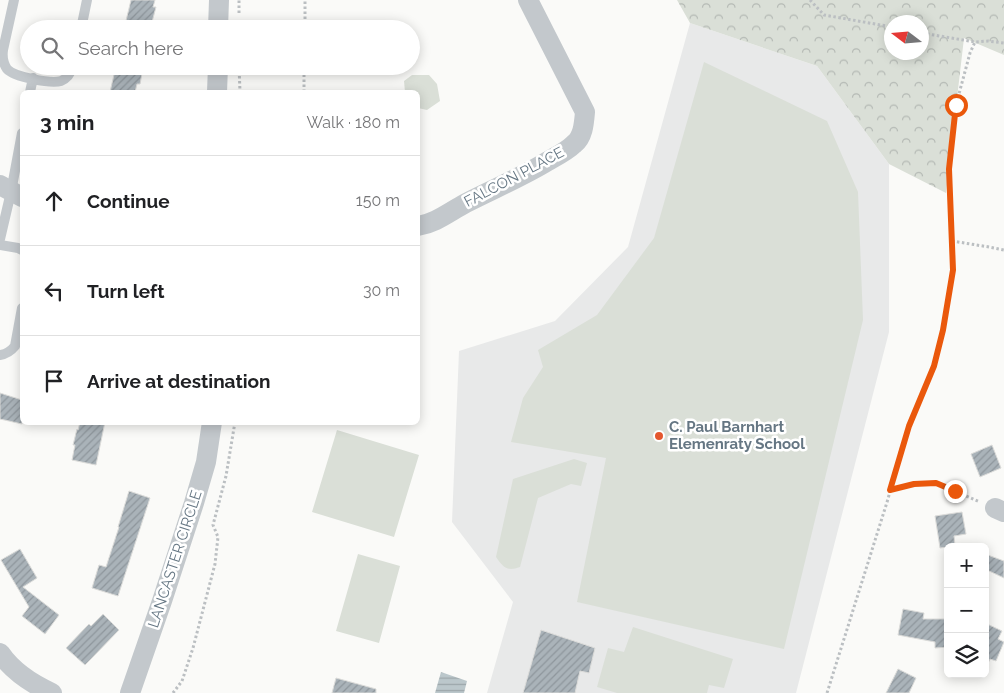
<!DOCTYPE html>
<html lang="en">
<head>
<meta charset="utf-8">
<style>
	:root { --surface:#fff; --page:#f6f6f6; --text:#202124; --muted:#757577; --line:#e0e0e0 }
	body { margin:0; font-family:Raleway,sans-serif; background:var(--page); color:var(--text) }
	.controls { position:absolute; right:15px; bottom:15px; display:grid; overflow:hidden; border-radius:8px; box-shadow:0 2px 12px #0003 }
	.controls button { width:45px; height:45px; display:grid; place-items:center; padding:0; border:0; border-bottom:1px solid var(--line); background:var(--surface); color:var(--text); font:25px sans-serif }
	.compass { position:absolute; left:884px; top:15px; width:45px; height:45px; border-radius:50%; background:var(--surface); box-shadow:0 2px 12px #0003; rotate:286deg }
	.stop { position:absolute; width:15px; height:15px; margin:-11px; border:4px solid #ea580c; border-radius:50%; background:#fff }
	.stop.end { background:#ea580c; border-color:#fff; box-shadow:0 1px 5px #0008 }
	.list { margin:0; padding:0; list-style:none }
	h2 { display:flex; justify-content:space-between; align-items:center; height:65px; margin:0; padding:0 20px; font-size:21px }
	h2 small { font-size:16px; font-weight:400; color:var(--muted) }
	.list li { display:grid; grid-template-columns:32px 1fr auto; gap:15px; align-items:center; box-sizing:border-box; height:90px; padding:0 20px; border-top:1px solid var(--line) }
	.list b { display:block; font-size:19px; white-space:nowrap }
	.list em { font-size:16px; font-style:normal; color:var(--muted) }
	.icon { flex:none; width:28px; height:28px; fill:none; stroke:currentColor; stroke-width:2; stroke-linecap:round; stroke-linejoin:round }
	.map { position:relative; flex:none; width:1004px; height:693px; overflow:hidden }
	.search { position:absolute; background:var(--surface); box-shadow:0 2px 12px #0003; left:20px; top:20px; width:400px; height:55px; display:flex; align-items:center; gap:12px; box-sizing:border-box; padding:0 18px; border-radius:28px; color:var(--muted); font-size:19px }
	.panel { position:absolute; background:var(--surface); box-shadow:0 2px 12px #0003; left:20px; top:90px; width:400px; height:335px; border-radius:8px }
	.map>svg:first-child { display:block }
</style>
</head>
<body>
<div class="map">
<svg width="1004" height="693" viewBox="0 0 1004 693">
	<defs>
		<pattern id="forest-crowns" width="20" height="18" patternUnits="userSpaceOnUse" patternTransform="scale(1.25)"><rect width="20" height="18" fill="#dadfd7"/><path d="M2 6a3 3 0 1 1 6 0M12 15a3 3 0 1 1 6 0" fill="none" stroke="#b4b9b4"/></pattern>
		<pattern id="water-rules" width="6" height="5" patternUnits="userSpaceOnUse" patternTransform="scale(1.25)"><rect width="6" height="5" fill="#bbc7cb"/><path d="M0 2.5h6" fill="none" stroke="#9ca6aa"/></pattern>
		<pattern id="building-hatch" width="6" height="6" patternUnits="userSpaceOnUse" patternTransform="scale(1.25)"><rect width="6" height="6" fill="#aab3b9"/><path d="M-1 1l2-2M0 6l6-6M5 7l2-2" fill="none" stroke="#8e969c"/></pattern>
	</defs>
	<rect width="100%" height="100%" fill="#fafaf8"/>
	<path fill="#e8e9e9" d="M690,23L817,66L889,164V332L796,693H487L513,602L452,522L459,351L555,321L628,247Z"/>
	<path fill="url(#forest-crowns)" fill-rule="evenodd" d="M677,0H1004V55L964,38L946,193L889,164L817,66L690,23ZM892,22H922V52H892Z"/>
	<path fill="#dadfd7" d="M704,62L827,121L858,192L863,320L784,649L577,602L606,458L511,442L523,398L543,367L538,350L597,315L654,238Z
		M412,75H429L437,84L440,101L427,110L418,108V92H405L404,81Z
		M337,430L419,455L394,537L312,512Z
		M574,459L587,463L581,486L571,484L538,498L520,567C507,572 503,567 496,557L513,479Z
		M358,554L400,566L379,643L336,631Z
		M633,627L733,659L724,688L709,685L707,693H617L597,687L608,648L624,652Z"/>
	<path fill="url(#water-rules)" d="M441,672L467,681L464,693H435Z"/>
	<path fill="url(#building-hatch)" stroke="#dcdcda" d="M131,0H155L153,7H156L152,22H151L149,29H124Z
		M116,66H141V68H143L140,84H137L135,92H110Z
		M0,393L22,400V424L0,419Z
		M80,422H105L96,465L72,460L75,445H73L77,429L78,430Z
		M992,445L1001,468L980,477L971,454Z
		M129,491L150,498L118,596L92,588L99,565L106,567L119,527H118Z
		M962,512L966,534L954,536L955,546L940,548L935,516Z
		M20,549L37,578L23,587L59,615L45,634L22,616L29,607L1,560Z
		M985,554L1004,561V578L985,569Z
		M903,609L924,613L923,619H948V647L935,648V642L898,635Z
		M103,614L119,630L85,665L66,648L89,624L91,626Z
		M985,623L1002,631L998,639L1004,642L996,661L990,659L985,670Z
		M541,630L595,648L589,673L580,671L575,693H523Z
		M898,669L916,678L909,693H886Z
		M336,678L376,689V693H332Z"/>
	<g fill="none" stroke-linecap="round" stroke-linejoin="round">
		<path stroke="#bbbfc2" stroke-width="3" stroke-dasharray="2.5 2.5" stroke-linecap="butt" d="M810,0L824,15L892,27
			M239,13V0
			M305,29V0
			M922,33L975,42
			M239,66L240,92
			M304,92V66
			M952,241L989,247L1004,250
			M890,490L914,484L937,483L980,502
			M173,693L182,681L193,648L215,564L218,537L213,525L226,476L235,422
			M827,693L888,499L901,449L909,427L934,367L943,330L953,270L949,169L956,105L970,53L975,42L988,41L1004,43"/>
		<path stroke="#c3c8cc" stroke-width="10" d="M14,0L3,50C2,57 3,63 7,69C14,77 51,84 61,81C68,78 71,73 73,66
			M81,29L87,0
			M30,92L33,78
			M0,239L11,192L22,133
			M0,245L18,248L22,250
			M0,355C7,354 11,351 15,346L22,308"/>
		<path stroke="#c3c8cc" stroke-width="20" d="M218,29L219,0
			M217,92L218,66
			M0,185L22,197
			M418,226C436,223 449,212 466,203C493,189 522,177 548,161C557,156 567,151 574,144C583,137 584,124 585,112L528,0
			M995,508L1004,512
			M0,653C13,672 32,684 52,693
			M130,693L162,601L194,503L206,462L212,422"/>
	</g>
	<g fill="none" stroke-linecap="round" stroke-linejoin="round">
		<path stroke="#ea580c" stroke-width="6" d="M955,491L936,483L914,484L890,490L909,426L934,366L943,330L953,270L949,169L956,105"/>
	</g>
	<circle fill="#e4572e" stroke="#fff" stroke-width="2" cx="659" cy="436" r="5"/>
	<g text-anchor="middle" stroke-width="5" stroke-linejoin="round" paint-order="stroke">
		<g font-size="15" fill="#657683" stroke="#fff">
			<text transform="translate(514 177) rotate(-28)" y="5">FALCON PLACE</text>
			<text transform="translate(175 559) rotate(-72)" y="5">LANCASTER CIRCLE</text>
		</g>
		<g font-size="15" font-weight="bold" fill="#657683" stroke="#fff" text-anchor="start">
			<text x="669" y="432">C. Paul Barnhart<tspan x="669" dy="17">Elemenraty School</tspan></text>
		</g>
	</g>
</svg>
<div class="controls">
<button>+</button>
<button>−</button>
<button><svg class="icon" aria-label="layers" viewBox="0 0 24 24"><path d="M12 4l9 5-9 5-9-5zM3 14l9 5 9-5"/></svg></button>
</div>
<svg class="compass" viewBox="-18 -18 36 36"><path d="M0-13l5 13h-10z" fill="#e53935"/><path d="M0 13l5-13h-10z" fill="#757577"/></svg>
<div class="stop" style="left:956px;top:105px"></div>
<div class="stop end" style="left:955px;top:491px"></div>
<div class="search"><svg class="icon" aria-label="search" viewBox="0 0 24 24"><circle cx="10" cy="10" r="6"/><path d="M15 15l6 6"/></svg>Search here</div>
<section class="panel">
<h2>3 min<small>Walk · 180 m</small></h2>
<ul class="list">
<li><svg class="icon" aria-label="ahead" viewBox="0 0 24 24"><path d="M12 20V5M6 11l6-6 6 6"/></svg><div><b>Continue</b></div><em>150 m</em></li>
<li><svg class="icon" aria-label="left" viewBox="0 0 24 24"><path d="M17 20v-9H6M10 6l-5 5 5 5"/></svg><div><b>Turn left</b></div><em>30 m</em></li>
<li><svg class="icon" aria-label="arrive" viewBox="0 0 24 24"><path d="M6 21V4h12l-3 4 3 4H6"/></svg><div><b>Arrive at destination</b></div></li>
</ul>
</section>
</div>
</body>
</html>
